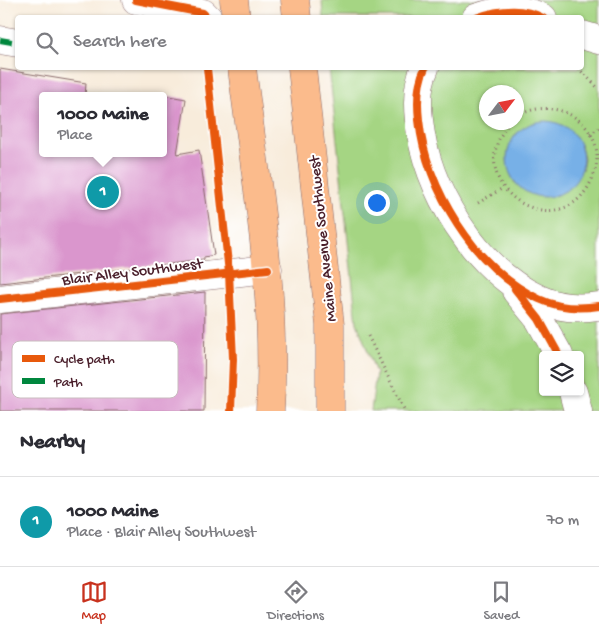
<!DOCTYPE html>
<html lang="en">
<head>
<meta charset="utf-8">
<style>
	:root { --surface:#fff; --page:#f7f7f7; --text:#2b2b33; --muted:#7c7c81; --line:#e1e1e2; --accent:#c8321e }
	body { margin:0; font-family:"Gochi Hand",sans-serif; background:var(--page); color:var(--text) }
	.controls { position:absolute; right:15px; bottom:15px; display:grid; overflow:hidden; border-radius:5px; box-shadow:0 1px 4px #0004 }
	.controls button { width:45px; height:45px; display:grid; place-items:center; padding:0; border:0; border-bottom:1px solid var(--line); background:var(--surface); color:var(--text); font:25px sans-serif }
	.compass { position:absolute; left:479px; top:85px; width:45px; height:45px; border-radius:50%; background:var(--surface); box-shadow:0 1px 4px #0004; rotate:58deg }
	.you { position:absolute; left:376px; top:202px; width:18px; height:18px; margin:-12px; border:4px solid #fff; border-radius:50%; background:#1a73e8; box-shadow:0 0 0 8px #1a73e833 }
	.badge { display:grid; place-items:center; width:32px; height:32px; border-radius:50%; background:var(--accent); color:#fff; font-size:16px; font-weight:700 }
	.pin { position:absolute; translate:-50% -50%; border:2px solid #fff; box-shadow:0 1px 5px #0006 }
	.popup { position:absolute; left:39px; top:92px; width:128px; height:65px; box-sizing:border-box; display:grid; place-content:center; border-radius:5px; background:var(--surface); filter:drop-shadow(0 1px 4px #0005); font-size:16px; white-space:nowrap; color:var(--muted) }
	.popup b { font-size:19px; color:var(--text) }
	.popup::after { content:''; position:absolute; left:50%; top:100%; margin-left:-10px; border:10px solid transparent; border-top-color:var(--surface) }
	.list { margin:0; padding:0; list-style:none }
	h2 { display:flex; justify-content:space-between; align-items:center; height:65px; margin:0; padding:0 20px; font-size:21px }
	h2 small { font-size:16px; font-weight:400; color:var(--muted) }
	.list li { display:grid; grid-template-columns:32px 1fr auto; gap:15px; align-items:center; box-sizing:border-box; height:90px; padding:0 20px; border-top:1px solid var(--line) }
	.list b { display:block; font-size:19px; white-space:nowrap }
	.list p { margin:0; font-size:16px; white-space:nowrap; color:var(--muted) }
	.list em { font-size:16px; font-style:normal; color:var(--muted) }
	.icon { flex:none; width:28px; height:28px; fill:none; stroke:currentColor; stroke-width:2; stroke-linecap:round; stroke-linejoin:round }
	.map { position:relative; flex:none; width:599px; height:411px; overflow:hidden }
	.search { position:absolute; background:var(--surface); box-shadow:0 1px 4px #0004; left:15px; right:15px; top:15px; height:55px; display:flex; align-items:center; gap:12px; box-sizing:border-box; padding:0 18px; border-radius:5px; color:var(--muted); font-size:19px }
	.sheet { height:155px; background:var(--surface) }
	nav { display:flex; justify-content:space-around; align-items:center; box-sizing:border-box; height:70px; border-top:1px solid var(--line); background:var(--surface); font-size:14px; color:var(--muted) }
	nav a { display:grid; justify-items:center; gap:2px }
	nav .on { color:var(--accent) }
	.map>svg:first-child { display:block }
</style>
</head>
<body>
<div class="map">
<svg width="599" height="411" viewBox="0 0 599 411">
	<rect width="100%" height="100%" fill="#fff"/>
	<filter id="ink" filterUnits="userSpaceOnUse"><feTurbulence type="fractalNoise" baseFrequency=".02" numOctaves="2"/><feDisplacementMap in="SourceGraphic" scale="10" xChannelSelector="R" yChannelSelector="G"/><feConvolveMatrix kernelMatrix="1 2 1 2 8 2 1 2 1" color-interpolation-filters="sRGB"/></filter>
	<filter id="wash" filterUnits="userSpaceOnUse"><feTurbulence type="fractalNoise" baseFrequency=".0096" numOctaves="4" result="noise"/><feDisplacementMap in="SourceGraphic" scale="20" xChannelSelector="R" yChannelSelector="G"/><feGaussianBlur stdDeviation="1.12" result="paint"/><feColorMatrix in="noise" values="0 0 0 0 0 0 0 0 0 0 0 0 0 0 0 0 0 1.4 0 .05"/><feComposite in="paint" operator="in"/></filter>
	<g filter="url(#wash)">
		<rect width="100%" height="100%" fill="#f8ecdb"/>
		<path fill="#a5d583" stroke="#787a57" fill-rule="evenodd" d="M322,0H599V411H371L376,373L357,323L329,68H582V18L323,17ZM486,92H516V122H486ZM517,133L581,146L584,158L582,170L515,183C504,163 505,152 517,133ZM543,355H580V392H543Z"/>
		<path fill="#77b0e7" stroke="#606889" d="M507 159a38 38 0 1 1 76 0a38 38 0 1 1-76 0Z"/>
		<g id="blocks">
			<path fill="#da96cd" d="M0,69L86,83L85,96H43V153H163V95L186,99L177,154L199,150L214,255L204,257V260L0,283Z
				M205,292L204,411H0V314Z"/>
		</g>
	</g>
	<g filter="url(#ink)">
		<use href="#blocks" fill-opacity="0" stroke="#876769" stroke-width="1"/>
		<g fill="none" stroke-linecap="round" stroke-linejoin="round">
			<g stroke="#876769" stroke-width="29">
				<path id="minor" d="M136,0L203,13L208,18
					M476,18C498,10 522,7 543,18
					M582,35L599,40
					M0,40L18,43
					M425,68C417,84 417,102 419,120C426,189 475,269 539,299C558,308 579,309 599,306
					M516,291L539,319L559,355
					M0,299L268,269
					M573,392L578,411"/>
			</g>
			<g stroke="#876769" stroke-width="29">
				<path id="major" d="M234,0L236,18
					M295,0L297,18
					M242,68C256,182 277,295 270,411
					M302,68L330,325V411"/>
			</g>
			<path stroke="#876769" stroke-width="3" stroke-dasharray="1 4" stroke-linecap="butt" d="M578,68L599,89
				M510,122C457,185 554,245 588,187C595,175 599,161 596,147C587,112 545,98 516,117
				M590,134L599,128
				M478,203L503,188
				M368,336L405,411"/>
			<use href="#minor" stroke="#fff" stroke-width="28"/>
			<use href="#major" stroke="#fbbb8c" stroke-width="28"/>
			<path stroke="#00873e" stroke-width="6" stroke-dasharray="12 6" stroke-linecap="butt" d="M0,40L18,43"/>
			<g stroke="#fff" stroke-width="11">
				<path id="cycleway" d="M136,0L203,13L208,18
					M476,18C498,10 522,7 543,18
					M207,68L229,273L233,359L231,411
					M425,68C417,84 417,102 419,120C426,189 475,269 539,299C558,308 579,309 599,306
					M515,289L539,319L559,355
					M0,299L268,269"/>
			</g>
			<use href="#cycleway" stroke="#e8590c" stroke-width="8"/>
		</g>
	</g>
	<g text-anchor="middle" stroke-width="4" stroke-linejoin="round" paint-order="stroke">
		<g font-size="16" fill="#4a1f2b" stroke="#fff">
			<text transform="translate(321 239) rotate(-96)" y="6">Maine Avenue Southwest</text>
			<text transform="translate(132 270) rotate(-7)" y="6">Blair Alley Southwest</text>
		</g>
	</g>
	<rect x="12" y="341" width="166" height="57" rx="8" fill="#fff" stroke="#c9bcbf" stroke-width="1"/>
	<rect x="22" y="355" width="23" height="7" fill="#e8590c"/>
	<rect x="22" y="378" width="23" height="6" fill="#00873e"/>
	<g font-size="14" fill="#4a1f2b">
		<text x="54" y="363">Cycle path</text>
		<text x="54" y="386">Path</text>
	</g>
</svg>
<div class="controls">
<button><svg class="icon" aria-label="layers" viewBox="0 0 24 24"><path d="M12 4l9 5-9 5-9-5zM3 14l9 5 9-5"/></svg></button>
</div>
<svg class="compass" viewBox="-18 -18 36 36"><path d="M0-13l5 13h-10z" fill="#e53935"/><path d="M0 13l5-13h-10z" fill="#7c7c81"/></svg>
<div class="you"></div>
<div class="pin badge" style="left:103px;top:192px;background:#0f9aa8">1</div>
<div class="popup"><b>1000 Maine</b>Place</div>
<div class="search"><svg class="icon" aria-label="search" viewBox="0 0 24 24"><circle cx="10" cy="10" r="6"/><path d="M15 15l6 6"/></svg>Search here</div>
</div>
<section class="sheet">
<h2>Nearby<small></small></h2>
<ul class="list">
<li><span class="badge" style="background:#0f9aa8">1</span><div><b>1000 Maine</b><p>Place · Blair Alley Southwest</p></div><em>70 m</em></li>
</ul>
</section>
<nav>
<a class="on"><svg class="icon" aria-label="map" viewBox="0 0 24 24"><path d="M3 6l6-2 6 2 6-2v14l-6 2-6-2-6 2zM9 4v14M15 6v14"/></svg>Map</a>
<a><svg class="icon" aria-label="directions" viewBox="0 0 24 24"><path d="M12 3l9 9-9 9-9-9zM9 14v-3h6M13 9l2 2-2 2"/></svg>Directions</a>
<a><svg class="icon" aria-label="saved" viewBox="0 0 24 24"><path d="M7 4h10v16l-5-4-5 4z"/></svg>Saved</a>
</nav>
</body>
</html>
